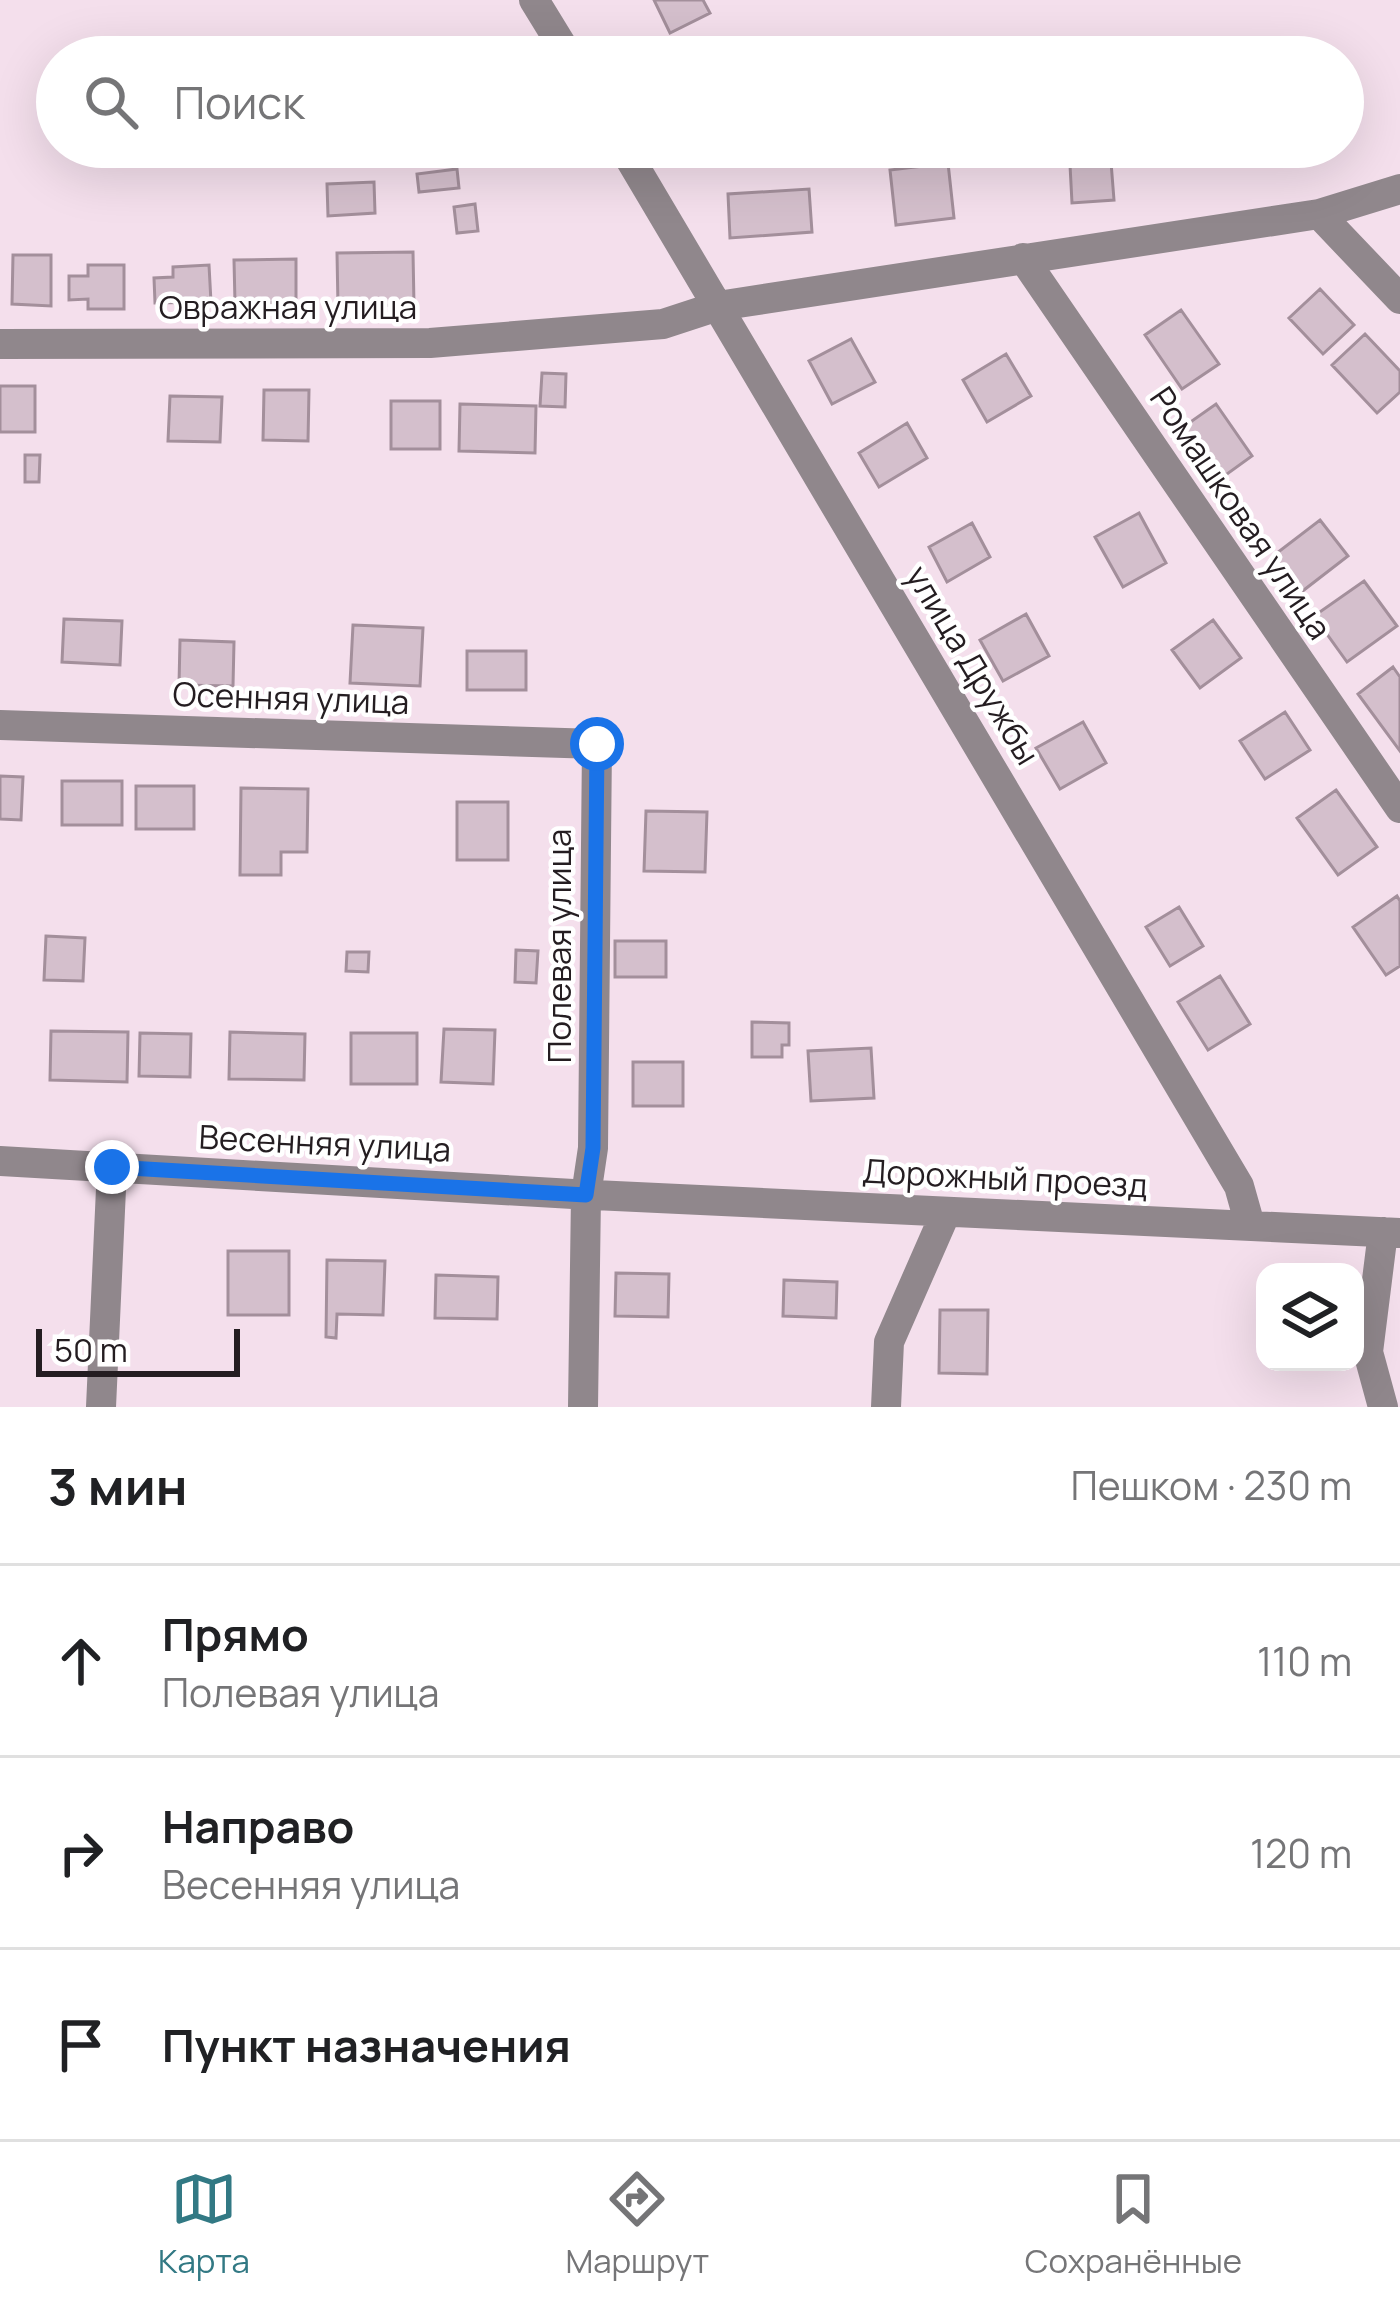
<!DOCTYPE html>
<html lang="ru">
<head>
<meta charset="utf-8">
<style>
	:root { --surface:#fff; --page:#f2f2f2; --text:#202124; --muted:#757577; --line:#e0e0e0; --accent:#327984 }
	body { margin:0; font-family:Manrope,sans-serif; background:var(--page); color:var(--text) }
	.controls { position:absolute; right:36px; bottom:36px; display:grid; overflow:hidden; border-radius:24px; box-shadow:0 12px 48px #0002 }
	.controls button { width:108px; height:108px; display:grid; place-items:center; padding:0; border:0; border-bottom:3px solid var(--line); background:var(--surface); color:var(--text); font:60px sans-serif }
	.scale { position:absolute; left:36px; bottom:30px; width:204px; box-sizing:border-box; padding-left:12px; border:6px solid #241d21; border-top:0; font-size:33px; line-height:42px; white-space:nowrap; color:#241d21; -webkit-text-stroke:9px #fff; paint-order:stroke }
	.stop { position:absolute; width:36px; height:36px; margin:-27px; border:9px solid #1a73e8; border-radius:50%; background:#fff }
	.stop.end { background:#1a73e8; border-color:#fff; box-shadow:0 3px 12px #0008 }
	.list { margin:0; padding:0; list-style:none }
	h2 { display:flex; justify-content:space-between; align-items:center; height:156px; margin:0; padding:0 48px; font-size:51px }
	h2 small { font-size:39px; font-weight:400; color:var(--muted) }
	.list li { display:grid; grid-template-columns:78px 1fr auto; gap:36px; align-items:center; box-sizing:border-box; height:192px; padding:0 48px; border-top:3px solid var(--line) }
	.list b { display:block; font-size:45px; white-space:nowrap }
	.list p { margin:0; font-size:39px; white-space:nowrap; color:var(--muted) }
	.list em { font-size:39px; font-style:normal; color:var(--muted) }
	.icon { flex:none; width:66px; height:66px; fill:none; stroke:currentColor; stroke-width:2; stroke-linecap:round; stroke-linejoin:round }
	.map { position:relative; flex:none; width:1400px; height:1407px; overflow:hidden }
	.search { position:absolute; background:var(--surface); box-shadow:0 12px 48px #0002; left:36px; right:36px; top:36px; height:132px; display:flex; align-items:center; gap:30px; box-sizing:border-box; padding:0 42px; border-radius:66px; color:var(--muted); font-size:45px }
	.sheet { height:732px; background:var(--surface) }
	nav { display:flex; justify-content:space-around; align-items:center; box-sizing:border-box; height:168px; border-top:3px solid var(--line); background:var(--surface); font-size:33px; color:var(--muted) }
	nav a { display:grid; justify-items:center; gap:6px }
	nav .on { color:var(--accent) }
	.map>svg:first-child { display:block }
</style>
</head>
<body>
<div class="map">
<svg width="1400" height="1407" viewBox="0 0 1400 1407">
	<rect width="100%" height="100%" fill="#f4dfec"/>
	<path fill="#d4bfcc" stroke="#a38f9b" stroke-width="3" d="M654,0H703L710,13L670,33Z
		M1111,162L1114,200L1072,203L1070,165Z
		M948,163L954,218L896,225L890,170Z
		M457,169L459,188L419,192L417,174Z
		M374,182L375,213L328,216L327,184Z
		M809,189L812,232L730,238L728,194Z
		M475,204L478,231L457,233L454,207Z
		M413,252L414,305L338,306L337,253Z
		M13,255H51V306L12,304Z
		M296,259V302L235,303L234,260Z
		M88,265H124V309H88V299L69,300V276H88Z
		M209,265L211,302L155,303L154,278L173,277V267Z
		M1320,289L1354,325L1323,354L1289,318Z
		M1181,310L1219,364L1182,389L1145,335Z
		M1365,334L1400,371V392L1377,413L1332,365Z
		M851,339L875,382L832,404L809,361Z
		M1006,354L1031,396L987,422L963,380Z
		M542,373L566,374L565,407L540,406Z
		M0,386H35V432H0Z
		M264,390H309L308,441L263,440Z
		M170,396L222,397L220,442L168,441Z
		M391,401H440V449H391Z
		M460,404L536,406L535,453L459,451Z
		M1216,404L1252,456L1216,482L1179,430Z
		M907,423L927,458L879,487L859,453Z
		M25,455H40L39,482H25Z
		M1139,513L1166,563L1123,587L1095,537Z
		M1320,520L1348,556L1300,593L1273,556Z
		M972,523L990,557L947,582L929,547Z
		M1364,581L1397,626L1347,662L1314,616Z
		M1026,614L1049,656L1003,681L980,640Z
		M64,619L122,621L120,665L62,662Z
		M1213,620L1241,658L1200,688L1172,650Z
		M353,625L423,628L420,686L350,683Z
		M180,640L234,642L233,686L179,685Z
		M467,651H526V690H467Z
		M1393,667L1400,677V751L1358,694Z
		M1285,712L1310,750L1265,779L1240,741Z
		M1083,722L1106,763L1060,789L1036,748Z
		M0,776L23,777L21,820L0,819Z
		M62,781H122V825H62Z
		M136,786H194V829H136Z
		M241,788L308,789L307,852H281V875H240Z
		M1336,790L1377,847L1338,875L1297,818Z
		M457,802H508V860H457Z
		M646,811L707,812L705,872L644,871Z
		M1397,896L1400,901V966L1386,975L1353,927Z
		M1179,907L1203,946L1170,966L1146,927Z
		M46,936L85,938L83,981L44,980Z
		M615,941H666V977H615Z
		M516,950L538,951L536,983L515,982Z
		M347,952H369L368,972L346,971Z
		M1220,976L1250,1024L1208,1050L1178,1002Z
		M752,1022L789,1023V1045H782V1057H752Z
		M444,1029L495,1030L493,1084L441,1082Z
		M51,1031L128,1032L127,1082L50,1080Z
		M230,1032L305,1034L304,1080L229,1079Z
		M140,1033L191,1034L190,1077L139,1076Z
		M351,1033H417V1084H351Z
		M871,1048L874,1098L811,1101L808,1051Z
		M633,1062H683V1106H633Z
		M228,1251H289V1315H228Z
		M327,1260L385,1261L383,1315L337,1314L336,1338L326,1337Z
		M616,1273L669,1274L668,1317L615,1316Z
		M436,1275L498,1277L497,1319L435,1318Z
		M784,1280L837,1282L836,1318L783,1316Z
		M940,1310H988L987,1374L939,1373Z"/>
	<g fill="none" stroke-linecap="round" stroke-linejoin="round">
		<path stroke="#90878c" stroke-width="30" d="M534,0L569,57
			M623,147L1239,1186L1250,1225
			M1319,214L1400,299
			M1023,258L1400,808
			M0,344L430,343L663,324L718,306L1319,214L1400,189
			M0,725L597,744L593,1148L586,1195L583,1407
			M0,1161L573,1194L1400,1233
			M1383,1232L1368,1352L1383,1407
			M101,1407L112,1167
			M886,1407L889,1342L946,1212"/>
	</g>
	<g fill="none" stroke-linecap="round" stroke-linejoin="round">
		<path stroke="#1a73e8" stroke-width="15" d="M112,1167L586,1195L593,1148L597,744"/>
	</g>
	<g text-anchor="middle" stroke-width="9" stroke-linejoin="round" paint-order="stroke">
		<g font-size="33" fill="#241d21" stroke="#fff">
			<text x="288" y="319">Овражная улица</text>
			<text transform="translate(1241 513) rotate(56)" y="12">Ромашковая улица</text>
			<text transform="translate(973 665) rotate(59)" y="12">улица Дружбы</text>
			<text transform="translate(291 698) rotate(2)" y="12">Осенняя улица</text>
			<text transform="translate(559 946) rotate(-90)" y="12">Полевая улица</text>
			<text transform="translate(325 1143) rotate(3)" y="12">Весенняя улица</text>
			<text transform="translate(1005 1178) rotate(3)" y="12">Дорожный проезд</text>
		</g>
	</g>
</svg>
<div class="controls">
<button><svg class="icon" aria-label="layers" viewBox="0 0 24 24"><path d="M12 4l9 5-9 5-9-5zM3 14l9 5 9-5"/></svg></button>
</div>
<div class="scale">50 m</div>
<div class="stop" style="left:597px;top:744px"></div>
<div class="stop end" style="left:112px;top:1167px"></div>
<div class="search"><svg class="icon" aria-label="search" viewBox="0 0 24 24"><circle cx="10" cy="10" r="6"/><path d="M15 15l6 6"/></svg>Поиск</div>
</div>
<section class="sheet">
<h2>3 мин<small>Пешком · 230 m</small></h2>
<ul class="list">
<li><svg class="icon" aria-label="ahead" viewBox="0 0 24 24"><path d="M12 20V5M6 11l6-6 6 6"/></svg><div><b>Прямо</b><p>Полевая улица</p></div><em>110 m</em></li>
<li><svg class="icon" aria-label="right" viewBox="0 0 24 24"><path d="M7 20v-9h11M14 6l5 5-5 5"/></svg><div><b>Направо</b><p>Весенняя улица</p></div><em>120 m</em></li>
<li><svg class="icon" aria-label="arrive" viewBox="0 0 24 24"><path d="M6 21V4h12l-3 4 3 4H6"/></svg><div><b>Пункт назначения</b></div></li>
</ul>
</section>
<nav>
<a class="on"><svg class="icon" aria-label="map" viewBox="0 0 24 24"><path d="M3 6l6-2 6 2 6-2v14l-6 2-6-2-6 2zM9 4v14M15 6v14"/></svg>Карта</a>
<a><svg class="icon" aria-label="directions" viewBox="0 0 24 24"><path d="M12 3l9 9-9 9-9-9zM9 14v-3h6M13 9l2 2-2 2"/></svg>Маршрут</a>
<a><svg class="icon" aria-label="saved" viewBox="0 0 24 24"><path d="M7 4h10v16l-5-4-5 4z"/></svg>Сохранённые</a>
</nav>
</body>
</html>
